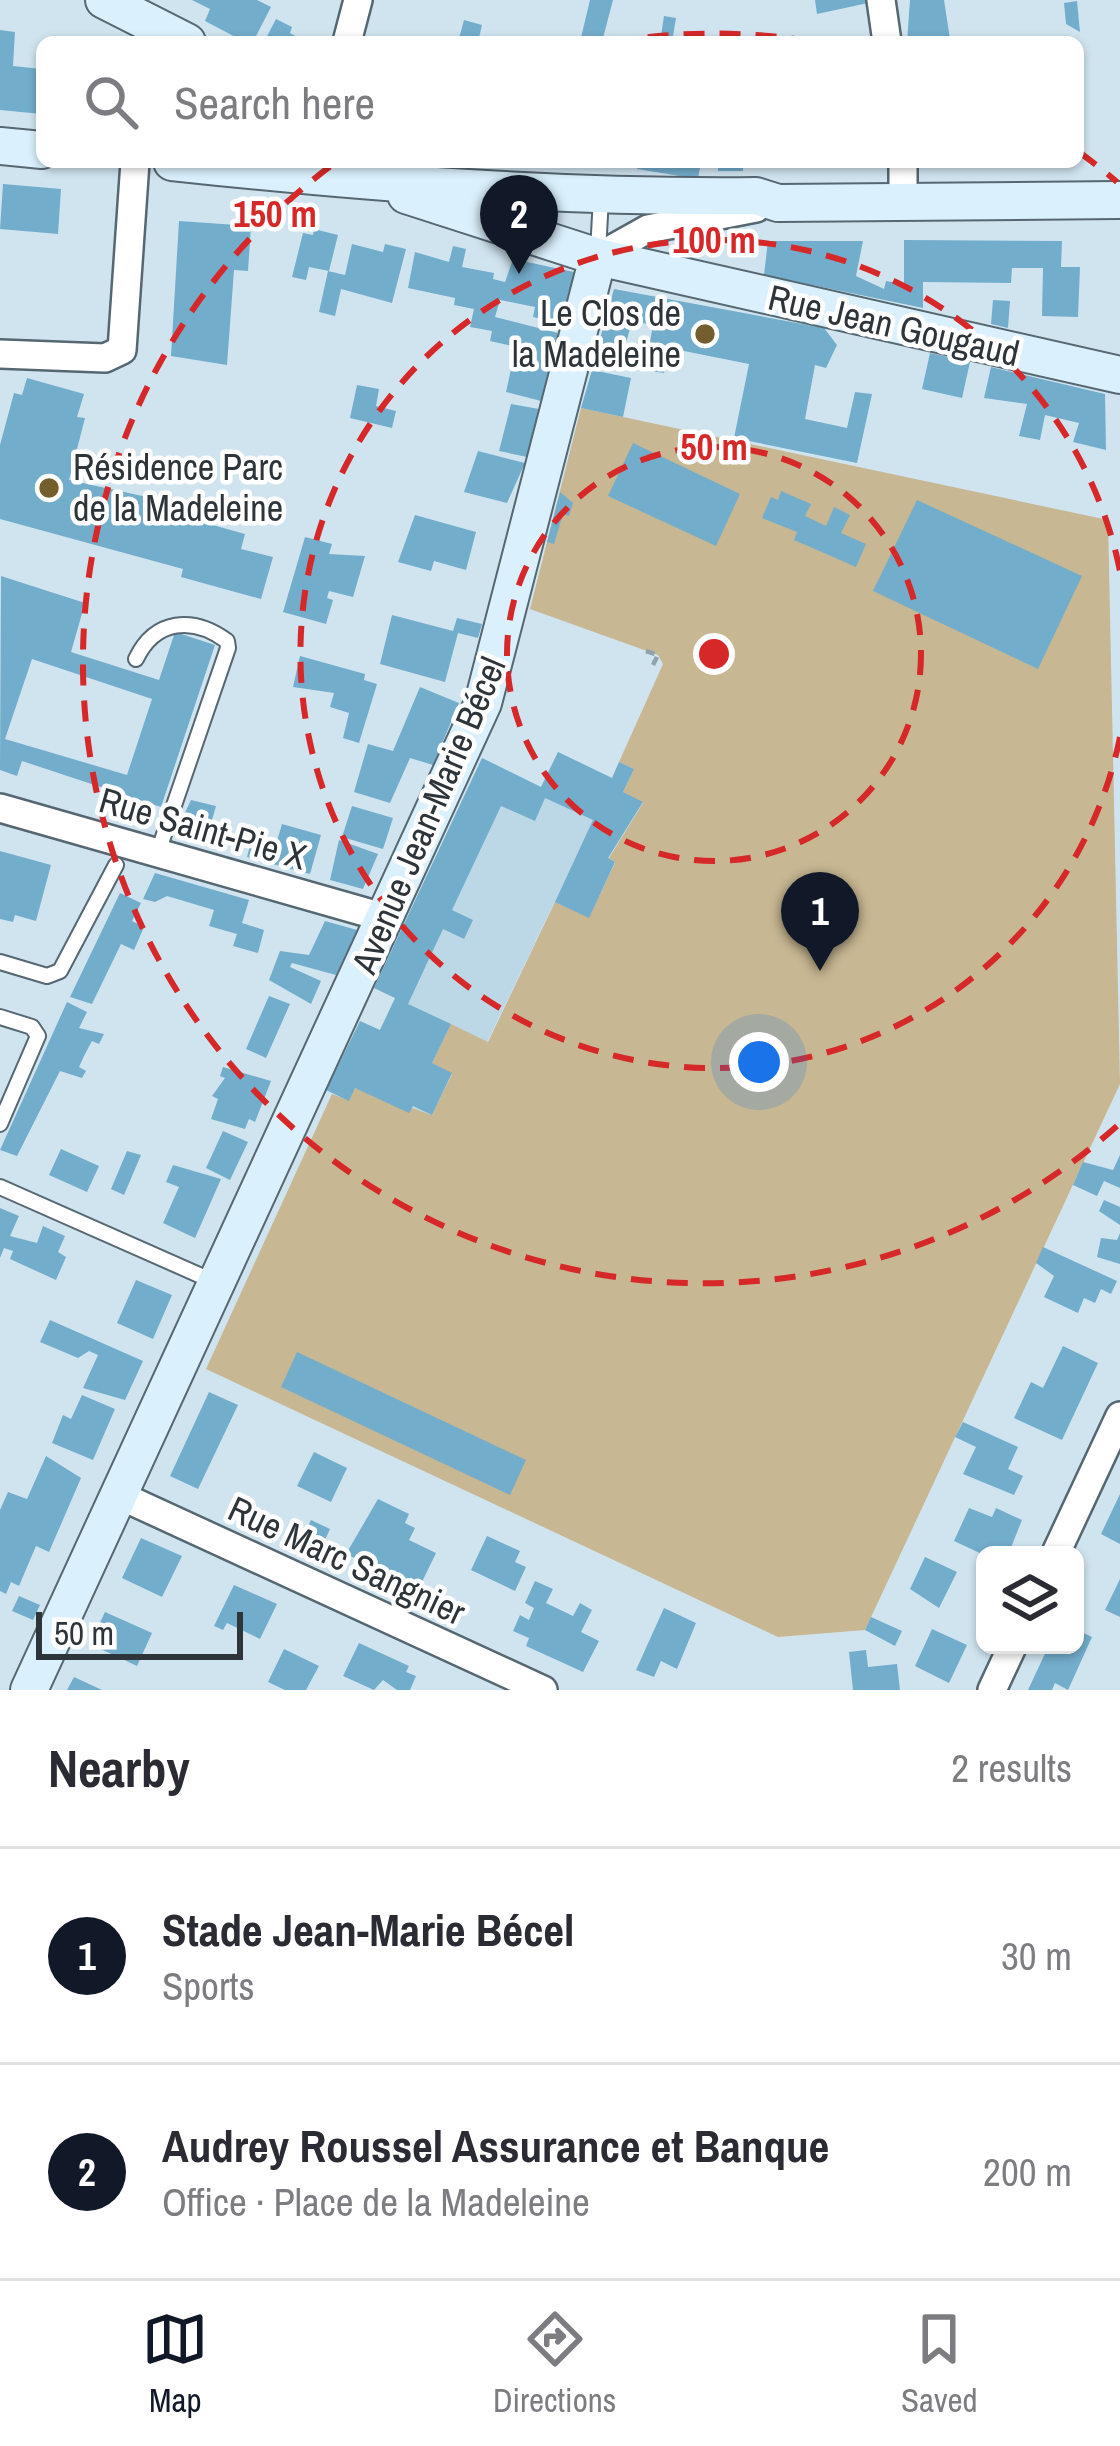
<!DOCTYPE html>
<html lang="en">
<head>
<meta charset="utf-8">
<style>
	:root { --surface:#fff; --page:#f7f7f7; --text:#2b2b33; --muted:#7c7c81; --line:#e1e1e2; --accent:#111827 }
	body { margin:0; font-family:"Archivo Narrow",sans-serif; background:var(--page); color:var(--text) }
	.controls { position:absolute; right:36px; bottom:36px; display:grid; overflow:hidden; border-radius:18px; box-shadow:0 3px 9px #0004 }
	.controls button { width:108px; height:108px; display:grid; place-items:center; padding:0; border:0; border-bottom:3px solid var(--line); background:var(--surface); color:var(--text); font:60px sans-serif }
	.scale { position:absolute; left:36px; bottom:30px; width:207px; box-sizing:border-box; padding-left:12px; border:6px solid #2d353a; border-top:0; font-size:33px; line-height:42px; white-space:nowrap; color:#2d353a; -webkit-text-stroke:9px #fff; paint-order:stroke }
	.you { position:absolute; left:759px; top:1062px; width:42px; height:42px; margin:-30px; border:9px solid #fff; border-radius:50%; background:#1a73e8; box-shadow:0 0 0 18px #1a73e833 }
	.badge { display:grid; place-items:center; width:78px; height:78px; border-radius:50%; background:var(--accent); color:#fff; font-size:39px; font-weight:700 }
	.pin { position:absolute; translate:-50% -99px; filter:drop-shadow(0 3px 6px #0008) }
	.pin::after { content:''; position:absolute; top:63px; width:42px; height:36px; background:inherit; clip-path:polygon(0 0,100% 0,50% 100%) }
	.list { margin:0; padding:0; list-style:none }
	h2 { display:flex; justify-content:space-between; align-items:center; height:156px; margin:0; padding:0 48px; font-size:51px }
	h2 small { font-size:39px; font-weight:400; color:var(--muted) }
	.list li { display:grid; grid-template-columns:78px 1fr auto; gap:36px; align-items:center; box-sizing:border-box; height:216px; padding:0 48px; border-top:3px solid var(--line) }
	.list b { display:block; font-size:45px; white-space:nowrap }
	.list p { margin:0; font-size:39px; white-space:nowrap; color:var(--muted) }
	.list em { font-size:39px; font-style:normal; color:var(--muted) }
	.icon { flex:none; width:66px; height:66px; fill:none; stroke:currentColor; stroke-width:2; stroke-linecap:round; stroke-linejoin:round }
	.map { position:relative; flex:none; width:1120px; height:1690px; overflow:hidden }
	.search { position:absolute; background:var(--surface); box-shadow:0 3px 9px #0004; left:36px; right:36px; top:36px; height:132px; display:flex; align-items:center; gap:30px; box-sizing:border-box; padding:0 42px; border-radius:18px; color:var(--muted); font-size:45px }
	.sheet { height:588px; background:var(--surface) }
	nav { display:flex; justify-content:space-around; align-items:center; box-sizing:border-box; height:168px; border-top:3px solid var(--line); background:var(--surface); font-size:33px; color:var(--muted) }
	nav a { display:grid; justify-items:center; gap:6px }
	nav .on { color:var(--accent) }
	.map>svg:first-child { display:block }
</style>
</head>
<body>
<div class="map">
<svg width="1120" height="1690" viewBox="0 0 1120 1690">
	<rect width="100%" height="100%" fill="#d0e4f0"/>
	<path fill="#bcd8e6" d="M558,752L612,778L619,762L634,769L643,802L609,857L615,862L589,918L554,903L487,1042L451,1024L452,1073L432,1115L355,1088L349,1101L326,1090L360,1021L380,1030L388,1013L395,998L374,988L482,758L541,787Z"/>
	<path fill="#c7b792" d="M581,408L1108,520L1120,1084L865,1630L778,1637L206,1369L332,1094L348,1100L355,1088L432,1115L452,1074L432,1063L451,1024L488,1042L555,902L589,917L615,863L609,858L643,803L623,792L634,769L619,762L663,664L658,655L530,609Z"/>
	<path fill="#73adcc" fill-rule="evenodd" d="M192,0H257L271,7L253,42H245L205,21L210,9Z
		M590,0H613L602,42H580Z
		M815,0H868V3L817,14Z
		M910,0H944L950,39L907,42Z
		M1077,1L1080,32L1066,24L1064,3Z
		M664,16L676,18L672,42H660Z
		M276,19L292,27L290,33L306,42H264Z
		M464,20L482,25L478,42H458Z
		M0,30L15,32L13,66L42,69V114L0,110Z
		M639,162H701L698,179L637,169Z
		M718,162H743V171H718Z
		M3,184L61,189L58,234L0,229Z
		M179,221L251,226L248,271L234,270L227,365L171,356Z
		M314,229L338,235L329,271L309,267L306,280L292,277L303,233L313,235Z
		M904,240L1062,241L1061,267H1080L1078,317L1042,316L1043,268H1012L1011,283L923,282V308L764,275L768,241H863L856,276L884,289L886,281L904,284Z
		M352,244L383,252L385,244L406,249L392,303L341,289L335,316L319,312L328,271L345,275Z
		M453,246L466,249L462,267L494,273L493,279L505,282L513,259L574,272L561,323L533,317L535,307L500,300L495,317L558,333L541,401L506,392L516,347L490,341L492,331L470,327L474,309L454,305L455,298L408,288L415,252L449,262Z
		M614,289L824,328L837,345L826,368L815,365L805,419L847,428L855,392L872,394L857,463L734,438L749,364L669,348L664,373L645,370L653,325L632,321L622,358L596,353Z
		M993,300L1010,301L1008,328L991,324Z
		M930,353L970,362L962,398L922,389Z
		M991,367L1105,394L1106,450L1073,442L1079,423L1045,415L1040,440L1019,436L1027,404L984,398Z
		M592,370L631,378L623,417L581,408Z
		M27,378L84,394L77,417L85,418L69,480L170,502L168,507L199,515L198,521L245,534L241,549L273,557L261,599L181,577L183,569L0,519V445L14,393L22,395Z
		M357,385L379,389L376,406L396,411L392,428L350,418Z
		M511,404L539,409L527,457L499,451Z
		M633,443L740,494L716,546L608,496Z
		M478,451L525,463L507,503L464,492Z
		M781,491L811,504L805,516L826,526L834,507L850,515L841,533L866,544L856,567L794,540L797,532L762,518L771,497L778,500Z
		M560,492L573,503L569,516L563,514L554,544L547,542Z
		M917,500L1082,576L1038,669L873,591Z
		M415,515L476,532L466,570L434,561L431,571L398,562Z
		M305,537L332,544L329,554L365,556L353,597L329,591L327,598L333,600L326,624L283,612Z
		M1,576L85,603L71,652L159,680L175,632L215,645L161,807L22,761L17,776L0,770ZM32,659L152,699L127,775L5,739Z
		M392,615L453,631L457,618L482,624L478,638L458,633L445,682L380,664Z
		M300,656L365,674L364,680L377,684L359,743L343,738L349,713L330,707L334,693L293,687Z
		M420,687L459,703L433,765L410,758L390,803L354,792L368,744L393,751Z
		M558,752L612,778L619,762L634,769L623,792L643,802L608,858L615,862L589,918L555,902L593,820L545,798L535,821L501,806L452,910L473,920L464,939L443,929L408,1004L451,1024L432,1063L452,1073L432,1115L413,1106L409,1113L355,1088L349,1101L326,1090L360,1021L380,1030L388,1013L395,998L374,988L482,758L541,787Z
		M191,800L216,806L206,841L174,836Z
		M352,806L393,818L383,849L342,837Z
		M282,824L321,835L310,874L247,857L253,834L277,841Z
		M339,840L378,854L363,889L330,880Z
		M0,851L51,865L36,921L15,915L13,922L0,919Z
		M155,873L249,900L242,923L264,930L258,953L233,946L237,934L209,926L214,910L167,896L155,902L143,899Z
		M120,893L141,903L132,921L144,927L134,950L121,944L92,1004L70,997Z
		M325,921L357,930L336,975L292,963L290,967L321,981L311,1004L269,980L280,951L309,955Z
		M269,996L290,1004L266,1058L246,1049Z
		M67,1002L87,1012L79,1028L104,1034L99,1044L92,1041L84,1056L79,1067L86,1071L82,1078L60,1071L17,1156L0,1150Z
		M223,1067L271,1081L255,1122L249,1119L245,1129L211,1119L218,1099L212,1096L225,1078L220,1076Z
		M223,1131L248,1142L230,1180L206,1168Z
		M61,1149L99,1166L87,1192L49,1175Z
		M127,1151L141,1155L124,1195L111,1189Z
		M1120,1155V1188L1104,1181L1097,1196L1073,1185L1083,1162L1113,1170Z
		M173,1165L221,1179L195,1238L163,1223L179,1187L166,1182Z
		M1104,1200L1120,1207V1225L1099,1211Z
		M0,1208L19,1216L10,1236L37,1243L43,1226L65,1236L58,1252L66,1257L56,1280L10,1259L13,1251L4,1248L0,1258Z
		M1120,1233V1264L1097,1257L1101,1238L1117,1240Z
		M1043,1247L1117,1281L1111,1294L1101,1289L1095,1303L1084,1298L1078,1313L1044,1297L1054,1276L1036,1263Z
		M136,1280L172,1295L153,1339L117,1323Z
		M50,1320L143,1361L125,1400L83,1388L98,1355L89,1351L78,1358L40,1342Z
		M1063,1346L1098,1363L1062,1440L1014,1418L1031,1382L1043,1388Z
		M297,1352L526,1460L510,1495L281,1387Z
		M209,1392L238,1405L198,1489L170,1476Z
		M82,1395L115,1409L93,1460L52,1443L63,1415L71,1419Z
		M963,1422L1018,1447L1008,1469L1023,1476L1014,1495L963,1474L976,1447L955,1437Z
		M314,1452L347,1468L331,1502L297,1486Z
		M46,1456L81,1478L49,1552L36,1546L19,1586L11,1582L6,1594L0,1591V1510L8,1492L27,1499Z
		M1120,1494V1544L1101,1534Z
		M378,1499L409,1514L405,1523L415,1528L409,1540L436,1553L419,1588L346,1554Z
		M969,1508L992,1517L996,1508L1022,1520L1008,1555H984L954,1541Z
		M311,1520L330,1529L323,1544L304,1534Z
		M487,1536L520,1551L515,1562L526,1567L515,1591L471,1570Z
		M141,1538L182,1556L162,1597L122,1578Z
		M925,1557L957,1572L939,1608L910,1589Z
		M1120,1579V1617L1105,1610Z
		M535,1581L553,1589L546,1603L573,1616L580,1603L592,1610L581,1632L599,1641L583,1672L526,1646L529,1638L513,1631L520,1615L529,1620L534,1608L525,1603Z
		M234,1585L277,1604L260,1639L227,1623L223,1630L214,1626Z
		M19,1596L40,1605L33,1620L12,1611Z
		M664,1608L696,1623L677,1669L661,1661L654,1677L636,1670Z
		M105,1612L152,1633L137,1666L90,1644Z
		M871,1617L902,1631L895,1646L865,1630Z
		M932,1629L967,1645L949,1683L915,1666Z
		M1075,1629L1092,1637L1068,1690L1055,1683L1052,1690H1028L1049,1645H1075Z
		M359,1643L409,1666L406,1672L416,1676L410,1690H397L383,1680L374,1690L343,1676Z
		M284,1649L319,1666L306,1690H285L268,1682Z
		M866,1650L868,1667L897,1664L900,1690H853L849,1652Z
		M74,1677L102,1690H67Z"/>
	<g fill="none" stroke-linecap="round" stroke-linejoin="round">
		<g stroke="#556771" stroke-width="18">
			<path id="lane" d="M598,252L601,197
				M136,659C155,619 193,616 227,641L228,648L158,852
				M0,962L47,976L60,971L116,865
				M0,1017L32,1027L38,1036L0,1124
				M0,1187L215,1282"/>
		</g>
		<g stroke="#556771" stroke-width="32">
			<path id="street" d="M881,0L887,42
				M347,42L358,0
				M903,162V199
				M598,257L648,229L756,208
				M0,354L105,358L122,350L135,162
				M0,808L386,918
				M121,1496L543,1690
				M1055,1555L1120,1416
				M992,1690L1013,1645"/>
		</g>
		<g stroke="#556771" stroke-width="40">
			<path id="secondary" d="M104,0L187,42
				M0,146L42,150
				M172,162C366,183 561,198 756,196L778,203L1120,200
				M406,195L598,257L1120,375
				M29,1690L483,703L598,257"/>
		</g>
		<path stroke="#92a2ab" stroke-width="4.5" stroke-dasharray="9 6" stroke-linecap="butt" d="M646,651L658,655L653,665"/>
		<use href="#lane" stroke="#fff" stroke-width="14"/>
		<use href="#street" stroke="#fff" stroke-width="27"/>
		<use href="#secondary" stroke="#daf1fd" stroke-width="36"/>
	</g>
	<g fill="none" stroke="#d62828" stroke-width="6" stroke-dasharray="21 15">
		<circle cx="714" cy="654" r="207"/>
		<path d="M1120 737A414 414 0 1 1 1120 571"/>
		<path d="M1117 1126A621 621 0 1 1 332 165M612 42A621 621 0 0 1 816 42M1079 152A621 621 0 0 1 1117 182"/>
	</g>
	<g fill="#735f2e" stroke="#fff" stroke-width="4.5">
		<circle cx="705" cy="334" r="12"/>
		<circle cx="49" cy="488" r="12"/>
	</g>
	<g text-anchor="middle" stroke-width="9" stroke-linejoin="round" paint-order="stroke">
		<g font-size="36" fill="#2d353a" stroke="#fff" text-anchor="end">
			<text x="681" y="326">Le Clos de<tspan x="681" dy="41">la Madeleine</tspan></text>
			<text x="73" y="480" text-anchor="start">Résidence Parc<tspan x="73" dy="41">de la Madeleine</tspan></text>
		</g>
		<g font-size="36" fill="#2d353a" stroke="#fff">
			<text transform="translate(894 325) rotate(13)" y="13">Rue Jean Gougaud</text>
			<text transform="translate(428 815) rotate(-67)" y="13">Avenue Jean-Marie Bécel</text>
			<text transform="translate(203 828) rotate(16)" y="13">Rue Saint-Pie X</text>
			<text transform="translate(347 1560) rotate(25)" y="13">Rue Marc Sangnier</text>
		</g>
	</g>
	<circle cx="714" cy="654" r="18" fill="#d62828" stroke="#fff" stroke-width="6"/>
	<g font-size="36" text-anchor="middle" font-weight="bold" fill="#d62828" stroke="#fff" stroke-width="9" stroke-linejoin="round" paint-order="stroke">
		<text x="275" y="227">150 m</text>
		<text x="714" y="253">100 m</text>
		<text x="714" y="460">50 m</text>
	</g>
</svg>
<div class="controls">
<button><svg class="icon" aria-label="layers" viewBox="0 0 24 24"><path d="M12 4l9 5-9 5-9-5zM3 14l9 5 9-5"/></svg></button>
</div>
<div class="scale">50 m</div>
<div class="you"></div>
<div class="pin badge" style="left:820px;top:971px">1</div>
<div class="pin badge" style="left:519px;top:274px">2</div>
<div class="search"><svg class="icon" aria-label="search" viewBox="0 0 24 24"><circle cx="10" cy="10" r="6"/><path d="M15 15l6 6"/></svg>Search here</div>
</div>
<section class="sheet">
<h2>Nearby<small>2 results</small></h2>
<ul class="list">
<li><span class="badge">1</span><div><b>Stade Jean-Marie Bécel</b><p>Sports</p></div><em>30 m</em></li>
<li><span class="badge">2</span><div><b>Audrey Roussel Assurance et Banque</b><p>Office · Place de la Madeleine</p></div><em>200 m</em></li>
</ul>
</section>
<nav>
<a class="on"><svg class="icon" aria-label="map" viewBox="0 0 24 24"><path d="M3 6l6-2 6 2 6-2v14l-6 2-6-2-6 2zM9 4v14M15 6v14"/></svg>Map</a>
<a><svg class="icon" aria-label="directions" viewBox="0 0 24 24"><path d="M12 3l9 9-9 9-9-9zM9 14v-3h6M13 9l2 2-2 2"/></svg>Directions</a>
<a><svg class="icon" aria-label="saved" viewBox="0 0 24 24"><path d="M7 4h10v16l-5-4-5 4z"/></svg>Saved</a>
</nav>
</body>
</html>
